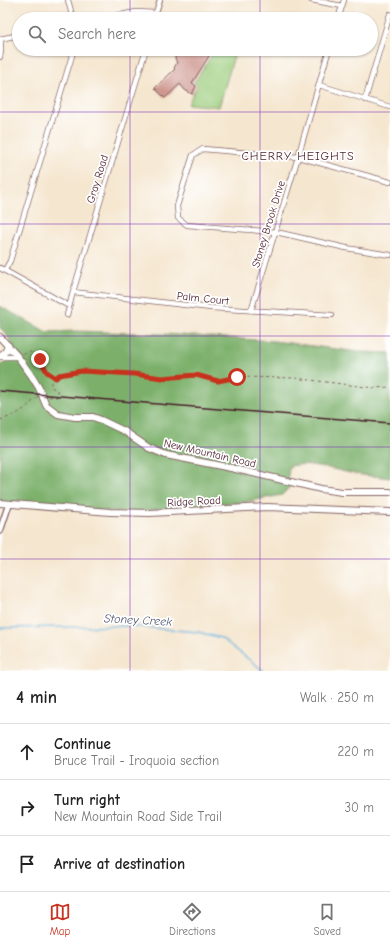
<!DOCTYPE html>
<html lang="en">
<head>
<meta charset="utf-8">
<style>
	:root { --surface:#fff; --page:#f2f2f2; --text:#222; --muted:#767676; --line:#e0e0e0; --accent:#c8321e }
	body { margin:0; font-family:"Comic Neue",sans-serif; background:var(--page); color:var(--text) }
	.stop { position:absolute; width:12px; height:12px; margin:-9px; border:3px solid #c8321e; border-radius:50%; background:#fff }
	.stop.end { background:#c8321e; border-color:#fff; box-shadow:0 1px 4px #0008 }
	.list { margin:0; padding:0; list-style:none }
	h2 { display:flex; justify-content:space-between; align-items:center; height:52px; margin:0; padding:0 16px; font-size:17px }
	h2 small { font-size:13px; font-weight:400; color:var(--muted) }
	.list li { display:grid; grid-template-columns:26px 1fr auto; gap:12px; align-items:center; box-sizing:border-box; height:56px; padding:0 16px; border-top:1px solid var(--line) }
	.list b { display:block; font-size:15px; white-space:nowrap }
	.list p { margin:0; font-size:13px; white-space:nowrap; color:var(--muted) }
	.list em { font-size:13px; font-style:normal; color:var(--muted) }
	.icon { flex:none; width:22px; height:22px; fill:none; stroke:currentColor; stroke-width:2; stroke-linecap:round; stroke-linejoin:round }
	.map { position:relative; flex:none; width:390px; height:671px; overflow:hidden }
	.search { position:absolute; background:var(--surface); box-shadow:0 1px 3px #0004; left:12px; right:12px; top:12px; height:44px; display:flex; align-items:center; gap:10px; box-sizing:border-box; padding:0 14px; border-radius:22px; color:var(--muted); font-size:15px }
	.sheet { height:220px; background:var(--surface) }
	nav { display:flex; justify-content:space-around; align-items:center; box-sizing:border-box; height:56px; border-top:1px solid var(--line); background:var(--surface); font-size:11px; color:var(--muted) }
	nav a { display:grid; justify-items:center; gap:2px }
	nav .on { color:var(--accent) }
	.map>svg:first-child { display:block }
</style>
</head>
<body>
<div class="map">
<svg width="390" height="671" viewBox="0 0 390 671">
	<rect width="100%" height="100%" fill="#fff"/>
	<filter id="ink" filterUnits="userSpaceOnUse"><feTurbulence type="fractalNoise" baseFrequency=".025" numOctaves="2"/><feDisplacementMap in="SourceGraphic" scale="8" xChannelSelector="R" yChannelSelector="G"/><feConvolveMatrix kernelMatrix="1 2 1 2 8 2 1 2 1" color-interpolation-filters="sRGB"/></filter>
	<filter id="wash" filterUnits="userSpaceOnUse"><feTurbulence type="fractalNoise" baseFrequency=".012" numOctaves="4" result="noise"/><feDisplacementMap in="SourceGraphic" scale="16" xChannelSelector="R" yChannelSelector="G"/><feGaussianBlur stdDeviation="0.9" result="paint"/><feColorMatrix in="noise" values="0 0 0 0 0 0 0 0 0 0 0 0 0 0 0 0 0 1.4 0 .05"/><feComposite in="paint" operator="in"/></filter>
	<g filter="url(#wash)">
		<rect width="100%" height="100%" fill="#f5e6cf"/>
		<path fill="#9bcc7b" stroke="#727653" d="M214,49H236L219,107L188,104L192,95L198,86L194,83L212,55Z"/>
		<path fill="#7cb06b" stroke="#63684b" d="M0,306L47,332L76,331L163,334L274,341L359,352L390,353V478C377,476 363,476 350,473C335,470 303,460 289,467L288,478L290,487L282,495L240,503L186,505L127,513L0,502V365L11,361C15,349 10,336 0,328Z"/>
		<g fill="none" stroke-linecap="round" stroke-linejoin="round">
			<path stroke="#5eafd9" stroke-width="1.5" d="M0,628L129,626L198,632L221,638L264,671"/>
		</g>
		<g id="blocks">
			<path fill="#ce968e" d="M185,49H204L203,52L209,56L192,83L196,86L192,94L185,90L180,84L165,98L155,88L175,69L174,68L177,63L175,58L176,55L180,52L184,51Z"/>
		</g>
	</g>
	<g filter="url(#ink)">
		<use href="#blocks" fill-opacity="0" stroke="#866564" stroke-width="1"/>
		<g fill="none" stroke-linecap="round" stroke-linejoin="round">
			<g stroke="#866564" stroke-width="6">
				<path id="minor" d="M68,0L73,19
					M311,0L342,6
					M99,19L136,12L156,13
					M154,19L160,0
					M338,19L344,0
					M0,39L19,35
					M0,57L1,51V39
					M319,85L390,107
					M365,100L390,14
					M390,182L298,157L203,149L193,155L177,206L178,218L187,225L276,232L346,248L390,255
					M0,268L69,306
					M5,270L10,261L74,49
					M73,292L211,308L332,315
					M251,311L298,157L329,49
					M67,315L73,292L146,49
					M0,357H18"/>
			</g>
			<g stroke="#866564" stroke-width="8">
				<path id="tertiary" d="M0,531L9,504"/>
			</g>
			<g stroke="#866564" stroke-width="8">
				<path id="secondary" d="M0,337L18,357L31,375L39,388L46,405L58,414L75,417H93L101,420L124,431L149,448L166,455L231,468L321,489L342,492H390
					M0,356L6,351L8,345
					M0,503L110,512L150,513L267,507L390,512"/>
			</g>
			<path stroke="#866564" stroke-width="1" stroke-dasharray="3 3" stroke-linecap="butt" d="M194,19L197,17L204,19
				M166,49L174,54L183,49
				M23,354L31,352L40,359L47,372L56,378
				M49,397H57V390L51,387V381L59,375L82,371L134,374L161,378L196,375L218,381L237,377L294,378L374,388L390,387
				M0,420C18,415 24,410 37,397"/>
			<use href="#minor" stroke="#fff" stroke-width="4.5"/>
			<use href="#tertiary" stroke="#fff" stroke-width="5.5"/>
			<use href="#secondary" stroke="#fff" stroke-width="6"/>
			<path stroke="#4a1f2b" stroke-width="1.5" d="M0,391L390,423"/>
			<path stroke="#866564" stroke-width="1" stroke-dasharray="3 3" stroke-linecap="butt" d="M37,396L46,397"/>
		</g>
	</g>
	<g fill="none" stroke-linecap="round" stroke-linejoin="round" filter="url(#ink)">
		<path stroke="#c8321e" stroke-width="5" d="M40,359L47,372L56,378L59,375L82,371L134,374L162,378L196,375L218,381L237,377"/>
	</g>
	<path fill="none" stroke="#7b2cbf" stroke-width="1" stroke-opacity="0.55" d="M130,0V19M260,0V19M130,49V671M260,49V671M0,112H390M0,224H390M0,336H390M0,447H390M0,559H390"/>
	<g text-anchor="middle" stroke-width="3.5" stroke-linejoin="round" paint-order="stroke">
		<g font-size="11" fill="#4a1f2b" stroke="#fff">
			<text transform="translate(97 179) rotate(-73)" y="4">Gray Road</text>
			<text transform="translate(268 224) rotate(-73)" y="4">Stoney Brook Drive</text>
			<text transform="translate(203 298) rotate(6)" y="4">Palm Court</text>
			<text transform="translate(210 453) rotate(13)" y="4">New Mountain Road</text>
			<text transform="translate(194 501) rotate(-3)" y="4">Ridge Road</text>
		</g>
		<g font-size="12" letter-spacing="1" fill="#4a1f2b" stroke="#fff">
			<text x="298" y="160">CHERRY HEIGHTS</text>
		</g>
		<g font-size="12" font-style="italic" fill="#525971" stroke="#fff">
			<text transform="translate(138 620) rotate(3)" y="4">Stoney Creek</text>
		</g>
	</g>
</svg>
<div class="stop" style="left:237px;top:377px"></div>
<div class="stop end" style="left:40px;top:359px"></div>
<div class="search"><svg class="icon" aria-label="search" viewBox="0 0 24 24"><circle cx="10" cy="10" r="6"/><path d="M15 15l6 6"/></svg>Search here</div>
</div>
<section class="sheet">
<h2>4 min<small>Walk · 250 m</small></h2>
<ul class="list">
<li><svg class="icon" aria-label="ahead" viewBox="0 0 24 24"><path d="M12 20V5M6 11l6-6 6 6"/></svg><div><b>Continue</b><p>Bruce Trail - Iroquoia section</p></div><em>220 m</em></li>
<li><svg class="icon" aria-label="right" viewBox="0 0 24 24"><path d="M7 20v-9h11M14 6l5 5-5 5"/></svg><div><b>Turn right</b><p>New Mountain Road Side Trail</p></div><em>30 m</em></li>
<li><svg class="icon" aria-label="arrive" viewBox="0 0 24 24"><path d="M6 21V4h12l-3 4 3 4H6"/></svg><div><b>Arrive at destination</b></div></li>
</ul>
</section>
<nav>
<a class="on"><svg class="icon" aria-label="map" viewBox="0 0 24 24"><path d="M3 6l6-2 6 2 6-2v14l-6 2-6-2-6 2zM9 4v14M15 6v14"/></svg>Map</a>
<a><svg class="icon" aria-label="directions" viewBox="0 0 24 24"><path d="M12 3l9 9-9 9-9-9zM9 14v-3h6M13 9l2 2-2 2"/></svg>Directions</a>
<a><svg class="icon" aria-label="saved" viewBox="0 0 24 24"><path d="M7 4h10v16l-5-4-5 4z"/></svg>Saved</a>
</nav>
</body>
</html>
